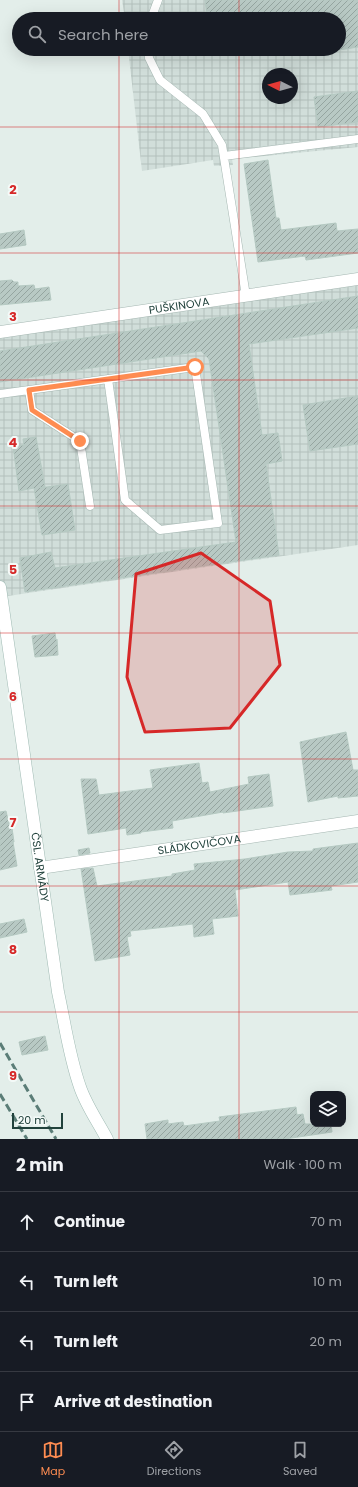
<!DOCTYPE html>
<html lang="en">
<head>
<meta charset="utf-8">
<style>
	:root { --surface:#171b24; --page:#242831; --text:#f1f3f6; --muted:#9ea1a6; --line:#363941; --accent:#fe8c51 }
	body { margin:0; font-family:Poppins,sans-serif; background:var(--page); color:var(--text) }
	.controls { position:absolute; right:12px; bottom:12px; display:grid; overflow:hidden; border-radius:8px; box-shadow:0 4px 16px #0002 }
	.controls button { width:36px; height:36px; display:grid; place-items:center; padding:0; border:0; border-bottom:1px solid var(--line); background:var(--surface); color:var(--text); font:20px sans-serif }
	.compass { position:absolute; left:262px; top:68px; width:36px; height:36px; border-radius:50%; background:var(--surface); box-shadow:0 4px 16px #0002; rotate:276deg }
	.scale { position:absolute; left:12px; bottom:10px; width:51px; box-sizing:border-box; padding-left:4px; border:2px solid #21423c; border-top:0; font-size:11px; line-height:14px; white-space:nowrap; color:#21423c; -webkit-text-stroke:3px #f4faf8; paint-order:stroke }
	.stop { position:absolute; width:12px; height:12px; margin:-9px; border:3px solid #fe8c51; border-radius:50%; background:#fff }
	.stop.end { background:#fe8c51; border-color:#fff; box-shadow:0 1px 4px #0008 }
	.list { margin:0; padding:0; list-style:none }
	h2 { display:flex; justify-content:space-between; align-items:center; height:52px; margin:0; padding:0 16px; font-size:17px }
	h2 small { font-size:13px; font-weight:400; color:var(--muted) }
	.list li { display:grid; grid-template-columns:26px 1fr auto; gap:12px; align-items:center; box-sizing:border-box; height:60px; padding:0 16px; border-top:1px solid var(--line) }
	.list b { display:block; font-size:15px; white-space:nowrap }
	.list em { font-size:13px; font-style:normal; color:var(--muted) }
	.icon { flex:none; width:22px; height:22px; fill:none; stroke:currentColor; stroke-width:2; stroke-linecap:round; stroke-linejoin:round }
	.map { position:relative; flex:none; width:358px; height:1139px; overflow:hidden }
	.search { position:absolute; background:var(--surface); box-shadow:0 4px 16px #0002; left:12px; right:12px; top:12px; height:44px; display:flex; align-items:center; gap:10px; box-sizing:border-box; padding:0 14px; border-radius:22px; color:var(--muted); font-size:15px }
	.sheet { height:292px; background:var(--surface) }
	nav { display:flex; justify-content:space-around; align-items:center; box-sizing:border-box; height:56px; border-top:1px solid var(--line); background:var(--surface); font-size:11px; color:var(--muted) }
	nav a { display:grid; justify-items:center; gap:2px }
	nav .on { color:var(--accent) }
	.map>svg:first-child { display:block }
</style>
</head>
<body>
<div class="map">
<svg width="358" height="1139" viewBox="0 0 358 1139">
	<defs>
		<pattern id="industrial-grid" width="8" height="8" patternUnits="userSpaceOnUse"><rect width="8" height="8" fill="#d1deda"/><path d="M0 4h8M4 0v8" fill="none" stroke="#b3c0bc"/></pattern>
		<pattern id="building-hatch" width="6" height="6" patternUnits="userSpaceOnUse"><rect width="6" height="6" fill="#b8c9c4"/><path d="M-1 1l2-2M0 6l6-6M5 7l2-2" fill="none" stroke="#95a5a0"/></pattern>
	</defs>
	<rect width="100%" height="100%" fill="#e3eeea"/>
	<path fill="url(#industrial-grid)" fill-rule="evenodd" d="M122,0H358V147L232,159L233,165L214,166L213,160L142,171L128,49H339V19H125ZM268,74H292V98H268Z
		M358,279V545L1,597L0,587V332Z"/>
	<path fill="url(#building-hatch)" stroke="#b5c9c2" d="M205,0H358V47L339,50V19H216L215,15L207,16Z
		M358,91V122L318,127L314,97Z
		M268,160L276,218H279L281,230L336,223L337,231L358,229V253L306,260L305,256L258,262L244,164Z
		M24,230L26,245L0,249V234Z
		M12,280L14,282H18V286L34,285L35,289L49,287L51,300L0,305V281Z
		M358,296V328L249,344L262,435L278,433L282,461L266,464L279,555L25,592L20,558L51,552L55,568L236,542L209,359L201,351L0,382V351Z
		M358,396V444L310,451L303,405Z
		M36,437L45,487L40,488L68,484L75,530L42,535L34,488L19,491L13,446L24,445L23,439Z
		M55,633L56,640L57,639L58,655L35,657L32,636Z
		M346,732L353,770H358V796L338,798V796L308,802L300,742Z
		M199,763L202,783L208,782L210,792L249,784L248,777L269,774L273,806L223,813V812L172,821L173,828L141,832V833L127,835L126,828L88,834L81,779H96L99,795L153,788L150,770Z
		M6,811L10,828H12L14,842H13L17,866L0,870V812Z
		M358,843V882L331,886L332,890L290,895L288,882L235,890L238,916L212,919L214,934L194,937L193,924L130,931L131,936L127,937L130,955L95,961L81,869L93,868L97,886L172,876V874L195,870L194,864L245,859L288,852L313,851V849Z
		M89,848L90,853L79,855L78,850Z
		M24,919L27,932L0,938V924Z
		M45,1036L48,1050L22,1055L19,1042Z
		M296,1107L297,1115L303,1114L305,1124H331L332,1132L285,1139H147L145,1124L168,1120V1124L183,1122L184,1126L220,1121L219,1117Z"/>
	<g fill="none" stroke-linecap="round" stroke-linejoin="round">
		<g stroke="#a5b7b2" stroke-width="9">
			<path id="lane" d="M151,19L158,0
				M148,49L149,58L160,80L203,114L222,145L246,296
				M224,156L358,139
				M29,390L32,410L80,441L90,506
				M0,394L195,367L218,523L160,530L125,500L108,379"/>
		</g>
		<g stroke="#a5b7b2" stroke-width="13">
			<g id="street">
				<path id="s1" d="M0,332L358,279"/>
				<path id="s2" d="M40,868L358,821"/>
			</g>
		</g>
		<g stroke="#a0bbb4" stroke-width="13">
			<g id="secondary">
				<path id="s3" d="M0,587L58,992C65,1024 69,1056 80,1087C86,1105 98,1122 107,1139"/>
			</g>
		</g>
		<use href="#lane" stroke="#fff" stroke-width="8"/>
		<use href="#street" stroke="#fff" stroke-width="12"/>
		<use href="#secondary" stroke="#fff" stroke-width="12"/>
		<path stroke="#5b7d77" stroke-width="3" stroke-dasharray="8 4" stroke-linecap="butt" d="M0,1043L56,1139
			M0,1094L27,1139"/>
	</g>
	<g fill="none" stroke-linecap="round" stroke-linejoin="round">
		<path stroke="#fe8c51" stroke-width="5" d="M80,441L32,410L29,390L195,367"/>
	</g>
	<path fill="#d62828" fill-opacity="0.2" stroke="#d62828" stroke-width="3" stroke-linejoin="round" d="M201,553L270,601L280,665L230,728L145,732L127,677L136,574Z"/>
	<path fill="none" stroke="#d62828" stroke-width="1" stroke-opacity="0.55" d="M119,0V19M239,0V19M119,49V1139M239,49V1139M0,127H358M0,253H358M0,380H358M0,506H358M0,633H358M0,759H358M0,886H358M0,1012H358"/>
	<g text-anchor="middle" stroke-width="4" stroke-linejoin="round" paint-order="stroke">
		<g font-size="11" fill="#21423c" stroke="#f4faf8">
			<text dy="4" stroke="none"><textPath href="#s1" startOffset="181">PUŠKINOVA</textPath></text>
			<text dy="4" stroke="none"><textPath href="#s2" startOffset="161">SLÁDKOVIČOVA</textPath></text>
			<text dy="4" stroke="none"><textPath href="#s3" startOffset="283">ČSL. ARMÁDY</textPath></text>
		</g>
	</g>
	<g font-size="13" text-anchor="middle" font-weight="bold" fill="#d62828" stroke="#f4faf8" stroke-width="4" stroke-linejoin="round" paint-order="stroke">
		<text x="13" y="194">2</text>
		<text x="13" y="321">3</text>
		<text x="13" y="447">4</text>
		<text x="13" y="574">5</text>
		<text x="13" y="701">6</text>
		<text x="13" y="827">7</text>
		<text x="13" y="954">8</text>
		<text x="13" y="1080">9</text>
	</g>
</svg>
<div class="controls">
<button><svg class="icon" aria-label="layers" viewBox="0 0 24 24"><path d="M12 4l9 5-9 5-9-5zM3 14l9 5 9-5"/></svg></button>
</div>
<svg class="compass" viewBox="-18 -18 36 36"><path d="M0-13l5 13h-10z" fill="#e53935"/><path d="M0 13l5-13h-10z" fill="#9ea1a6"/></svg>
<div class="scale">20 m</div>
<div class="stop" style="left:195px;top:367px"></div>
<div class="stop end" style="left:80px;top:441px"></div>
<div class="search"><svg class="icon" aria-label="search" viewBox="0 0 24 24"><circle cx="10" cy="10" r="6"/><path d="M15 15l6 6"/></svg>Search here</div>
</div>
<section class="sheet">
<h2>2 min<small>Walk · 100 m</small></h2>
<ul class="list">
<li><svg class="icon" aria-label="ahead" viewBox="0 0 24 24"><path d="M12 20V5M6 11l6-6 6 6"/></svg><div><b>Continue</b></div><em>70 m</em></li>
<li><svg class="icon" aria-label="left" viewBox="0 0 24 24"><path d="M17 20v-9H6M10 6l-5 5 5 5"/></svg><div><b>Turn left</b></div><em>10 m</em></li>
<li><svg class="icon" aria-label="left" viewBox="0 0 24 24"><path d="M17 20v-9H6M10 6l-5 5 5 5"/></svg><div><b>Turn left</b></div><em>20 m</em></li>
<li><svg class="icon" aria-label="arrive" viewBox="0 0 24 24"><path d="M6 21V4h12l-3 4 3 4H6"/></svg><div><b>Arrive at destination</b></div></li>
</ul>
</section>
<nav>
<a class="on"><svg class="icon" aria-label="map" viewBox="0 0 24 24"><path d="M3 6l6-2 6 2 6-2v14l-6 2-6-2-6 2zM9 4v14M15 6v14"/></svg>Map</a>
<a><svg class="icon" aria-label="directions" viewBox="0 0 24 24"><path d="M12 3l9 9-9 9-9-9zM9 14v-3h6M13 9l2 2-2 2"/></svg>Directions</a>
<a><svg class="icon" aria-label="saved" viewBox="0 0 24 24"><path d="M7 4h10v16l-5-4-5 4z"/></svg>Saved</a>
</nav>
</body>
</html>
